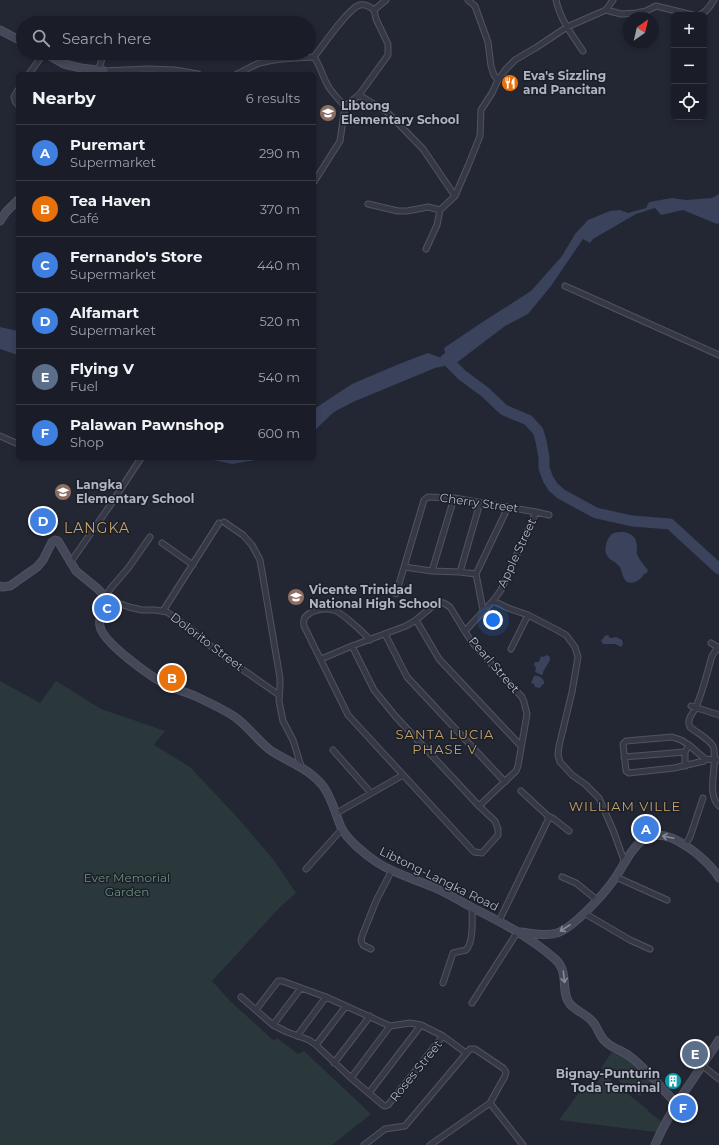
<!DOCTYPE html>
<html lang="en">
<head>
<meta charset="utf-8">
<style>
	:root { --surface:#1a1d27; --page:#23262f; --text:#f1f3f6; --muted:#9fa2a7; --line:#383b44; --accent:#1a73e8 }
	body { margin:0; font-family:Montserrat,sans-serif; background:var(--page); color:var(--text) }
	.controls { position:absolute; right:12px; top:12px; display:grid; overflow:hidden; border-radius:6px; box-shadow:0 2px 6px #0003 }
	.controls button { width:36px; height:36px; display:grid; place-items:center; padding:0; border:0; border-bottom:1px solid var(--line); background:var(--surface); color:var(--text); font:20px sans-serif }
	.compass { position:absolute; left:623px; top:12px; width:36px; height:36px; border-radius:50%; background:var(--surface); box-shadow:0 2px 6px #0003; rotate:34deg }
	.you { position:absolute; left:493px; top:620px; width:14px; height:14px; margin:-10px; border:3px solid #fff; border-radius:50%; background:#1a73e8; box-shadow:0 0 0 6px #1a73e833 }
	.badge { display:grid; place-items:center; width:26px; height:26px; border-radius:50%; background:var(--accent); color:#fff; font-size:13px; font-weight:700 }
	.pin { position:absolute; translate:-50% -50%; border:2px solid #fff; box-shadow:0 1px 4px #0006 }
	.list { margin:0; padding:0; list-style:none }
	h2 { display:flex; justify-content:space-between; align-items:center; height:52px; margin:0; padding:0 16px; font-size:17px }
	h2 small { font-size:13px; font-weight:400; color:var(--muted) }
	.list li { display:grid; grid-template-columns:26px 1fr auto; gap:12px; align-items:center; box-sizing:border-box; height:56px; padding:0 16px; border-top:1px solid var(--line) }
	.list b { display:block; font-size:15px; white-space:nowrap }
	.list p { margin:0; font-size:13px; white-space:nowrap; color:var(--muted) }
	.list em { font-size:13px; font-style:normal; color:var(--muted) }
	.icon { flex:none; width:22px; height:22px; fill:none; stroke:currentColor; stroke-width:2; stroke-linecap:round; stroke-linejoin:round }
	.map { position:relative; flex:none; width:719px; height:1145px; overflow:hidden }
	.search { position:absolute; background:var(--surface); box-shadow:0 2px 6px #0003; left:16px; top:16px; width:300px; height:44px; display:flex; align-items:center; gap:10px; box-sizing:border-box; padding:0 14px; border-radius:22px; color:var(--muted); font-size:15px }
	.panel { position:absolute; background:var(--surface); box-shadow:0 2px 6px #0003; left:16px; top:72px; width:300px; height:388px; border-radius:6px }
	.map>svg:first-child { display:block }
</style>
</head>
<body>
<div class="map">
<svg width="719" height="1145" viewBox="0 0 719 1145">
	<rect width="100%" height="100%" fill="#232734"/>
	<path fill="#2b383b" d="M0,681L40,703L56,681L101,709L165,731L154,745L190,767L235,815L273,859L296,893L281,906L212,981L230,1001L274,1041L277,1038L298,1054L304,1051L371,1114L332,1145H0Z
		M612,1052C629,1057 638,1067 651,1080L640,1096L601,1068Z
		M603,1074L648,1110V1111L662,1122L656,1132L559,1120L583,1087L591,1091Z"/>
	<path fill="#3a425c" d="M719,194V223L717,224L683,210L661,215L655,208L636,214L593,239L590,243L583,239L551,286L528,314L505,326L455,364L435,368L353,402L334,412L314,431V409L352,384L399,364L428,353L442,358L445,353L444,348L484,321L531,291L562,256L575,234L588,220L610,211L620,210L628,213L646,208L649,202L672,198L686,200L712,198Z
		M0,327L18,331V355L0,349Z
		M204,458H267L232,464Z
		M624,532C633,534 637,538 637,548C637,550 636,552 637,554C638,558 646,568 648,570L647,573L644,574C640,582 627,588 623,576C621,572 622,568 618,565C615,561 611,561 608,557C603,552 606,539 612,534C615,532 620,532 624,532Z
		M608,635L610,638H612L616,637L622,640L623,644L621,647L615,644H603L601,641L605,636Z
		M547,655L550,657V660L543,672V674L542,675L535,672L536,668L534,665L535,662H539L541,656L543,657Z
		M534,676C539,675 545,679 544,684L542,685L540,688L535,687L534,684L531,683Z"/>
	<g fill="none" stroke-linecap="round" stroke-linejoin="round">
		<path stroke="#3a425c" stroke-width="11" d="M446,359L462,375L485,392L504,410L528,420L538,431L541,441L544,458V468L548,479L553,487L561,494L596,513L632,521L670,524L719,569"/>
		<g stroke="#505460" stroke-width="7">
			<path id="minor" d="M468,0L475,6L488,42L491,66L494,75L498,80L506,69L515,60L537,47L567,27L606,10L613,0
				M556,0C560,19 572,35 583,51
				M374,10L386,0
				M606,10L621,14L636,13L646,11L656,6L693,15
				M699,15C706,13 710,6 714,0
				M314,57C322,47 348,8 360,5C365,4 369,6 374,10L376,19L388,44V55L359,95L345,106L340,141L314,182
				M314,57C320,65 322,75 327,84C331,92 338,99 345,106
				M98,71L104,53
				M104,71L148,69L175,70L198,74
				M29,74L44,53
				M237,74C244,71 250,67 257,64C273,58 297,58 314,57
				M18,90L14,97L15,101L18,105
				M359,95L387,112L423,149L455,196
				M368,204L398,211H407L428,207L440,210
				M426,249L437,225L440,210L455,196L468,166L480,136L481,110L492,93L498,80
				M565,286L719,355
				M0,436L18,444
				M224,522L243,535L252,545L260,560L280,678V686L279,701L283,721L293,740L301,766
				M162,543L193,565
				M70,563L109,507L141,458
				M404,567L432,571L460,572L476,574L483,610
				M432,571L454,498
				M460,572L480,503
				M476,574L508,507
				M396,594L424,500L428,497L454,498L536,512L549,515
				M105,597L111,588L129,567L150,537
				M107,599L129,607L142,610H155L167,612L192,630L213,648L232,662L279,695
				M493,601L508,608L528,615L557,630L566,635L575,647L578,657L572,692L559,746L558,755L560,762L572,775L586,785L599,798L613,830L625,863
				M163,611L219,523
				M416,620L439,659L521,746
				M465,631L493,601L501,590L536,512
				M385,634L407,677L505,782
				M711,643L719,648
				M352,646L374,690L396,717L479,806L495,821L498,829V835L482,853L474,852L348,715L304,626C303,619 304,617 310,613C317,609 326,608 334,610C341,612 364,633 370,640
				M719,648L716,650L712,656C707,673 703,691 696,707C693,714 686,719 690,727C697,733 708,738 713,746C719,762 705,793 719,806
				M511,649L528,615
				M321,659L352,646L406,626L416,620L434,605L440,603H444L450,607L471,641L482,654L522,697L524,702L527,714L518,766L516,771L479,806
				M691,706L719,715
				M333,750L371,793
				M624,757L685,752
				M705,759L704,761L674,768L629,773L626,771L623,744L626,741L672,737L681,740L689,745L705,759L717,760
				M685,766V752L689,745
				M335,814L403,775
				M548,816L554,819L569,831
				M685,845L690,837L703,798
				M306,869L342,829
				M562,877L576,883L597,900
				M616,877L667,900
				M584,913L630,940L650,949
				M499,921L548,820V816L521,791
				M371,949L363,945L361,941L362,936L376,901L392,870
				M443,983L453,953L466,950C474,942 472,919 472,907
				M241,997L273,1025L287,1032L309,1040L316,1045L351,1078L383,1105L385,1106L388,1105L443,1036
				M472,1003L518,931
				M256,1010L278,981H282L326,997L390,1026L410,1023L421,1025L443,1036L466,1053
				M273,1025L301,988
				M297,1036L326,997
				M316,1045L346,1006
				M334,1063L370,1016
				M703,1066L719,1079
				M351,1078L390,1026
				M369,1093L421,1025
				M490,1103L523,1145
				M364,1145L385,1129L405,1126L470,1049H475L503,1068L506,1072L505,1076L490,1103L430,1145"/>
		</g>
		<g stroke="#505460" stroke-width="9">
			<path id="secondary" d="M0,30L23,42
				M45,53L64,64L81,68L104,71L103,74
				M0,221L6,212L18,200
				M0,586L2,587L10,586L37,567L43,560L52,542L55,540L58,541L76,571L98,589L107,599C105,609 98,616 100,626C102,642 150,676 165,684C174,689 186,692 195,696C208,702 223,709 235,717C248,726 257,740 270,750C288,762 309,768 323,786C332,798 335,813 341,827C346,839 367,856 378,863C395,874 415,879 433,887C447,893 460,901 473,908C503,923 530,937 555,959C570,972 560,993 570,1004C576,1011 586,1014 592,1021C598,1027 599,1036 605,1041C612,1049 623,1050 632,1058C648,1071 662,1089 677,1104
				M521,932C532,934 546,936 557,933C573,928 603,895 613,881C623,868 633,842 649,837C662,832 676,839 686,846C696,852 714,868 719,878
				M655,1145C671,1107 697,1075 719,1040"/>
		</g>
		<use href="#minor" stroke="#363945" stroke-width="5"/>
		<use href="#secondary" stroke="#444858" stroke-width="7"/>
	</g>
	<defs><path id="oneway-shaft" d="M-6 0H5M1.5-3L5.5 0L1.5 3" fill="none" stroke-width="1.6" stroke-linecap="round" stroke-linejoin="round"/></defs>
	<g stroke="#858998">
		<use href="#oneway-shaft" transform="translate(668 837) rotate(-168)"/>
		<use href="#oneway-shaft" transform="translate(565 928) rotate(147)"/>
		<use href="#oneway-shaft" transform="translate(564 977) rotate(83)"/>
	</g>
	<defs>
		<g id="restaurant-disc" transform="scale(0.9)"><circle r="9.5" fill="#e8710a" stroke="#1b1f2a"/><path d="M-5-6h1v4h1v-4h1v4h1v-4h1v5L-1.5 .5V6h-2V.5L-5-1ZM5-6V6H3V1.5H1.5Q1.5-4 5-6Z" fill="#fff"/></g>
		<g id="school-disc" transform="scale(0.9)"><circle r="9.5" fill="#8d6e63" stroke="#1b1f2a"/><path d="M0-5L7-2L0 1L-7-2ZM-4 1L0 2.5L4 1V4Q0 6-4 4Z" fill="#fff"/></g>
		<g id="building-disc" transform="scale(0.9)"><circle r="9.5" fill="#0f9aa8" stroke="#1b1f2a"/><path d="M-4-6H4V6H1V3H-1V6H-4ZM-2.5-4.3h1.7v1.8h-1.7ZM.8-4.3h1.7v1.8H.8ZM-2.5-1h1.7V.8h-1.7ZM.8-1h1.7V.8H.8Z" fill="#fff"/></g>
	</defs>
	<g fill-rule="evenodd">
		<use href="#restaurant-disc" x="510" y="83"/>
		<use href="#school-disc" x="328" y="113"/>
		<use href="#school-disc" x="63" y="492"/>
		<use href="#school-disc" x="296" y="597"/>
		<use href="#building-disc" x="673" y="1081"/>
	</g>
	<g text-anchor="middle" stroke-width="3" stroke-linejoin="round" paint-order="stroke">
		<g font-size="12" font-weight="bold" fill="#b0b4c2" stroke="#1b1f2a" text-anchor="start">
			<text x="523" y="80">Eva's Sizzling<tspan x="523" dy="14">and Pancitan</tspan></text>
			<text x="341" y="110">Libtong<tspan x="341" dy="14">Elementary School</tspan></text>
			<text x="76" y="489">Langka<tspan x="76" dy="14">Elementary School</tspan></text>
			<text x="309" y="594">Vicente Trinidad<tspan x="309" dy="14">National High School</tspan></text>
			<text x="660" y="1078" text-anchor="end">Bignay-Punturin<tspan x="660" dy="14">Toda Terminal</tspan></text>
		</g>
		<g font-size="12" fill="#b0b4c2" stroke="#1b1f2a">
			<text transform="translate(479 503) rotate(8)" y="4">Cherry Street</text>
			<text transform="translate(517 553) rotate(-65)" y="4">Apple Street</text>
			<text transform="translate(207 642) rotate(37)" y="4">Dolorito Street</text>
			<text transform="translate(494 665) rotate(49)" y="4">Pearl Street</text>
			<text transform="translate(439 879) rotate(26)" y="4">Libtong-Langka Road</text>
			<text transform="translate(416 1071) rotate(-51)" y="4">Roses Street</text>
		</g>
		<g font-size="12" fill="#6b8f7a" stroke="#1b1f2a">
			<text x="127" y="882">Ever Memorial<tspan x="127" dy="14">Garden</tspan></text>
		</g>
		<g font-size="13" letter-spacing="1" fill="#c4a269" stroke="#1b1f2a">
			<text x="445" y="739">SANTA LUCIA<tspan x="445" dy="15">PHASE V</tspan></text>
			<text x="625" y="811">WILLIAM VILLE</text>
		</g>
		<g font-size="14" letter-spacing="1" fill="#c4a269" stroke="#1b1f2a">
			<text x="97" y="533">LANGKA</text>
		</g>
	</g>
</svg>
<div class="controls">
<button>+</button>
<button>−</button>
<button><svg class="icon" aria-label="locate" viewBox="0 0 24 24"><circle cx="12" cy="12" r="6"/><path d="M12 2v4M12 18v4M2 12h4M18 12h4"/></svg></button>
</div>
<svg class="compass" viewBox="-18 -18 36 36"><path d="M0-13l5 13h-10z" fill="#e53935"/><path d="M0 13l5-13h-10z" fill="#9fa2a7"/></svg>
<div class="you"></div>
<div class="pin badge" style="left:646px;top:829px;background:#3f7fe0">A</div>
<div class="pin badge" style="left:172px;top:678px;background:#e8710a">B</div>
<div class="pin badge" style="left:107px;top:608px;background:#3f7fe0">C</div>
<div class="pin badge" style="left:43px;top:521px;background:#3f7fe0">D</div>
<div class="pin badge" style="left:695px;top:1054px;background:#5c6f8a">E</div>
<div class="pin badge" style="left:683px;top:1108px;background:#3f7fe0">F</div>
<div class="search"><svg class="icon" aria-label="search" viewBox="0 0 24 24"><circle cx="10" cy="10" r="6"/><path d="M15 15l6 6"/></svg>Search here</div>
<section class="panel">
<h2>Nearby<small>6 results</small></h2>
<ul class="list">
<li><span class="badge" style="background:#3f7fe0">A</span><div><b>Puremart</b><p>Supermarket</p></div><em>290 m</em></li>
<li><span class="badge" style="background:#e8710a">B</span><div><b>Tea Haven</b><p>Café</p></div><em>370 m</em></li>
<li><span class="badge" style="background:#3f7fe0">C</span><div><b>Fernando's Store</b><p>Supermarket</p></div><em>440 m</em></li>
<li><span class="badge" style="background:#3f7fe0">D</span><div><b>Alfamart</b><p>Supermarket</p></div><em>520 m</em></li>
<li><span class="badge" style="background:#5c6f8a">E</span><div><b>Flying V</b><p>Fuel</p></div><em>540 m</em></li>
<li><span class="badge" style="background:#3f7fe0">F</span><div><b>Palawan Pawnshop</b><p>Shop</p></div><em>600 m</em></li>
</ul>
</section>
</div>
</body>
</html>
